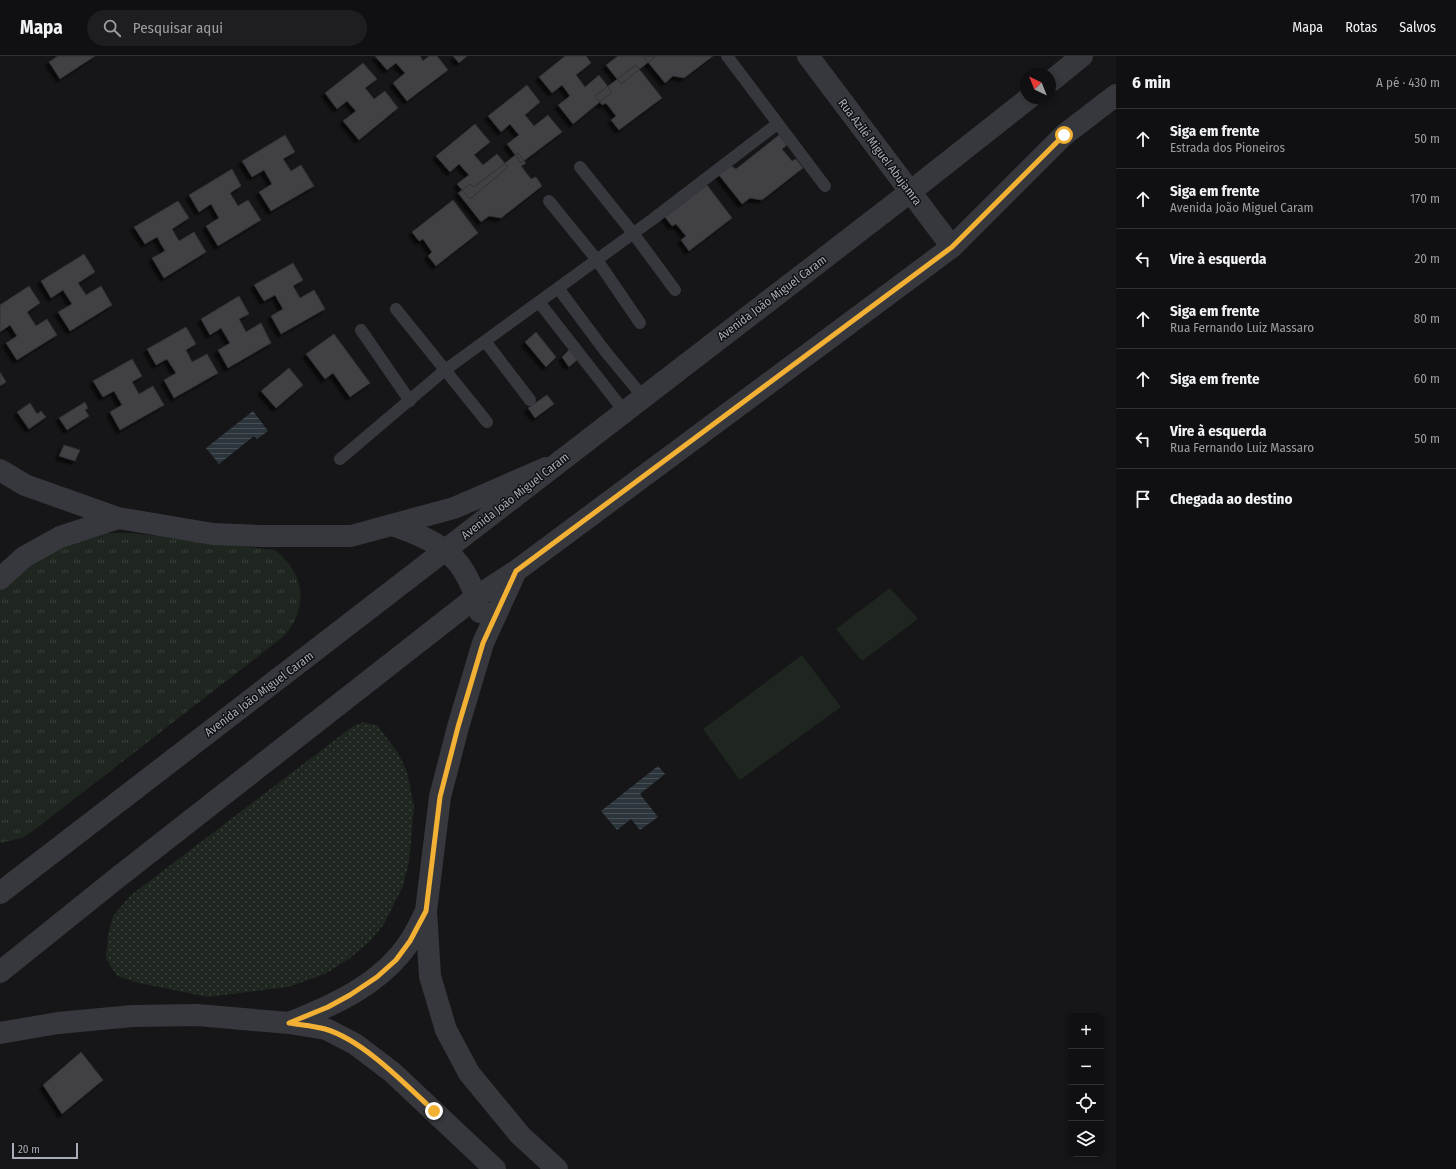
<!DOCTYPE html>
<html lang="pt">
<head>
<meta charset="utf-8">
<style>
	:root { --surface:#101012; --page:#1e1e20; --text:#f1f3f6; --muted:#9c9d9f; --line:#303032 }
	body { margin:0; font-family:"Fira Sans Condensed",sans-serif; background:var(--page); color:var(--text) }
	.controls { position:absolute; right:12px; bottom:12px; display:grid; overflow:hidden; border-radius:8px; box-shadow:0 2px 6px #0003 }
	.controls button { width:36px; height:36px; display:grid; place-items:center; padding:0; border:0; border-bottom:1px solid var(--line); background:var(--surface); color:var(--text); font:20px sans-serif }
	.compass { position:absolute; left:1020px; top:12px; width:36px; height:36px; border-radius:50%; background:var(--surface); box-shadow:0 2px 6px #0003; rotate:317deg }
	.scale { position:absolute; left:12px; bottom:10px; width:66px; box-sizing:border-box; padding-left:4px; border:2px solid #a8adb8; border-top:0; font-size:11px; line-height:14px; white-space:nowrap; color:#a8adb8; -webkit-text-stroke:3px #111113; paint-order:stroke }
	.stop { position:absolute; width:12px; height:12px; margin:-9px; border:3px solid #f2b134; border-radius:50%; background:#fff }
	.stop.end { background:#f2b134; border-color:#fff; box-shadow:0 1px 4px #0008 }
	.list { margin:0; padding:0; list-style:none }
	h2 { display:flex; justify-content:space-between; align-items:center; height:52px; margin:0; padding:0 16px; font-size:17px }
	h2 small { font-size:13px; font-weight:400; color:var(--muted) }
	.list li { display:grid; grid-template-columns:26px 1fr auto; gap:12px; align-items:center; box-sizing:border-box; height:60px; padding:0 16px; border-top:1px solid var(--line) }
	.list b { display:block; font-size:15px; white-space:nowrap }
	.list p { margin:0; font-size:13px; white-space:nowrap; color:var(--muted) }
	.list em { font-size:13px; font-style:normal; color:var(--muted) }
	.icon { flex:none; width:22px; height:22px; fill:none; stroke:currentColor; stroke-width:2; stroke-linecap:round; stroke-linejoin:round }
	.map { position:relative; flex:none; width:1116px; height:1113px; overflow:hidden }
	header { display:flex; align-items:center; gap:24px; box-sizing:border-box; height:56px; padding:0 20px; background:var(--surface); border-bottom:1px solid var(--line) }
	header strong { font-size:19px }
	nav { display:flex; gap:22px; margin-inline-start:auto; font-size:14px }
	.search { width:280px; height:36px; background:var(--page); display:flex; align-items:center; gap:10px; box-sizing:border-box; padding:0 14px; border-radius:22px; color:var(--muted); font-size:15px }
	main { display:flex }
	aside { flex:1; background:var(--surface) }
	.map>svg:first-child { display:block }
</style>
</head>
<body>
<header>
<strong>Mapa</strong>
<div class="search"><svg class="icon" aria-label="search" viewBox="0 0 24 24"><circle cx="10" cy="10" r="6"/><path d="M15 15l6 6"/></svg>Pesquisar aqui</div>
<nav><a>Mapa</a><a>Rotas</a><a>Salvos</a></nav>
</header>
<main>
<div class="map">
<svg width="1116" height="1113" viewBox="0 0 1116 1113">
	<defs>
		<pattern id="grass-dots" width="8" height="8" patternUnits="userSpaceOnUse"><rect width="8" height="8" fill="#1e261f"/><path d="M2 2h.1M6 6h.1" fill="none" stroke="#3c433d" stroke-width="1.8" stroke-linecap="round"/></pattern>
		<pattern id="park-tufts" width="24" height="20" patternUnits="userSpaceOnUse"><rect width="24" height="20" fill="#1e261f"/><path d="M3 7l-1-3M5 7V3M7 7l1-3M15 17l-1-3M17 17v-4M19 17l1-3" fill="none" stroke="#3c433d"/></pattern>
		<pattern id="water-rules" width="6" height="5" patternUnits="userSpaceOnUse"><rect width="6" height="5" fill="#2c353c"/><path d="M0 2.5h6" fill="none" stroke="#485056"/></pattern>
		<filter id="shadow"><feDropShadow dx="-3.5" dy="3.5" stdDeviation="1" flood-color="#0009"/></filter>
	</defs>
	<rect width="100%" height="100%" fill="#161618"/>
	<path fill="url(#grass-dots)" d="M363,666L378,670L398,697L407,716L414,751L409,806L403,830L384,868L371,884L350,902L325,918L288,931L208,941L139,927L117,920L106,903L108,879L113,860L130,840L352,671Z"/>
	<path fill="url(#park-tufts)" d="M108,477H132L275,494C306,518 309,552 283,581L33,775L22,782L0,787V533L42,499L85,481Z"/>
	<path fill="#1e261f" d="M890,532L918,563L862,605L836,573Z
		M802,599L841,651L740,724L703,673Z"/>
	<path fill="url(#water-rules)" d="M253,355L268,375L257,383L254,380L219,408L206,392Z
		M658,710L665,718L640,738L658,761L640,774L631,763L617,774L601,755Z"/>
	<path fill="#404145" stroke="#303034" filter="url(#shadow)" d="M58,0H95L60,23L49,6Z
		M375,0H420L423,5L429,0H437L448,14L407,45L393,27L405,17L396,7L387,14Z
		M453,0H467L459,7Z
		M565,0H586L591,7L576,19L585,31L599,19L612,36L573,68L558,49L570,40L562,29L552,37L539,21Z
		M618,0H656L621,28L606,9Z
		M643,0H713L684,22L673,20L665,27Z
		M363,7L377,23L365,32L374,43L385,35L398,52L359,84L343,65L356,55L347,45L337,53L325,37Z
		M636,9L662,42L619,74L611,64L616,60L606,47L602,49L595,40Z
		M527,29L540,46L525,59L534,70L548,59L562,76L521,107L507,88L519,79L510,68L501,76L488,60Z
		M475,68L490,86L474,99L483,109L497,98L508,111L470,143L457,128L469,119L459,108L450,116L436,100Z
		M285,79L295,96L283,103L291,115L301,109L314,130L271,155L259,136L272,128L264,114L252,121L242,105Z
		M779,79L787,89L782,93L792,105L796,103L803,112L762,144L750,142L742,148L719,119L731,110L736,113Z
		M518,97L526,107L521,110L531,123L536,121L542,130L501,162L489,160L481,166L458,137L470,128L474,131Z
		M232,113L241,130L230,137L238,150L248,144L261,164L218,190L206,170L219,162L211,148L199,156L189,139Z
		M707,129L732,162L689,195L681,184L686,180L676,168L672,170L665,161Z
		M453,144L478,177L436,210L428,200L432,196L423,183L419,185L412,176Z
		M178,145L189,162L172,173L179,185L194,176L206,196L164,222L152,202L165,195L157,181L145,188L134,171Z
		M84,198L95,216L78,227L86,239L101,230L112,249L70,275L58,256L72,248L63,234L51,242L41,225Z
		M293,207L303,224L293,230L300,242L314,234L325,253L281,278L271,260L283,253L275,239L264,245L254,229Z
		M29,230L40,247L27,256L36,270L47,263L57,279L17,304L6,287L17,280L10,269L0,276V249Z
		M239,240L249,258L239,263L246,276L261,267L271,287L228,312L218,294L230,287L221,272L210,279L201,263Z
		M186,271L196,288L186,294L192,306L207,298L218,317L174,342L164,324L176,317L167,303L156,309L147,293Z
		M536,276L556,301L546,311L525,286Z
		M334,278L370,327L350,341L333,317L325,323L306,298Z
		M570,293L578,303L569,311L562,301Z
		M132,303L142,320L132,326L139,338L153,330L164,349L120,374L110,356L122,349L114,335L103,341L93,325Z
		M289,312L303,329L276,352L261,335Z
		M0,316L6,326L0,330Z
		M547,339L554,348L535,362L528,352Z
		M85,346L88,352L85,354L89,360L67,374L59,362Z
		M30,347L37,358L41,355L46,361L29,373L17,356Z
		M64,389L80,394L75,405L59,400Z
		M81,996L103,1024L62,1058L43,1029Z"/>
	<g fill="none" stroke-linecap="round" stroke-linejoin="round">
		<path stroke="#37383d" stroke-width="12" d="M727,0L825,130
			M580,111L633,177L675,234
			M549,145L597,204L640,267
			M558,232L605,295L643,341
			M539,246L624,355
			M396,253L487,366
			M361,274L410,345
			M485,285L530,344
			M340,403L445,314L653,163L777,68"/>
		<path stroke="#37383d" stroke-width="22" d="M808,0L952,191L1064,79L1116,39
			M1050,26L1082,0
			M910,136L1029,42
			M0,414L25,429L118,462L213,478L261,480H351L454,452L546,412
			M0,523L24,501L60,481L118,462"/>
		<path stroke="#37383d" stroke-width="22" d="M392,469C443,487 466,500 480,556
			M516,515L483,587L458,671L440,741L426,855L430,920L446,974L469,1017L520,1079L557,1113
			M0,837L910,136
			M0,916L117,822L476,541L516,515L952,191
			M289,967C334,949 382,928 410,885C416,876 421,865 426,855
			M0,977L58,967L133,960L197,959L289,967L326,973L355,988L392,1016L495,1113"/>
	</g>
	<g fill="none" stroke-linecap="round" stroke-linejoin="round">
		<path stroke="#f2b134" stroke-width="5" d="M434,1055C405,1028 363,984 325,973C314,970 301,969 289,967L328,951L350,939L377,921L396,904L410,885L426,855L440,741L458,671L483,587L516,515L952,191L1064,79"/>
	</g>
	<g text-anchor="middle" stroke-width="3" stroke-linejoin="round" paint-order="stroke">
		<g font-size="12" fill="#a8adb8" stroke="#111113">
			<text transform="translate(880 96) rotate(53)" y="4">Rua Azilé Miguel Abujamra</text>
			<text transform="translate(772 242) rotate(-37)" y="4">Avenida João Miguel Caram</text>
			<text transform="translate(515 440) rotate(-38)" y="4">Avenida João Miguel Caram</text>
			<text transform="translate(259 638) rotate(-37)" y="4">Avenida João Miguel Caram</text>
		</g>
	</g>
</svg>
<div class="controls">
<button>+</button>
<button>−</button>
<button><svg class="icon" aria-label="locate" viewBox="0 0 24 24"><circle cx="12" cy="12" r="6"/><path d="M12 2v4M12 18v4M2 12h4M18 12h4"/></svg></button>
<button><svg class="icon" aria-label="layers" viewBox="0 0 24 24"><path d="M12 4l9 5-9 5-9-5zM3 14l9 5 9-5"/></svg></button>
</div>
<svg class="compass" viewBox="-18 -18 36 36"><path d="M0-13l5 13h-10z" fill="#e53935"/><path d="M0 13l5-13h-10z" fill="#9c9d9f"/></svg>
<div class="scale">20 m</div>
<div class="stop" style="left:1064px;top:79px"></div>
<div class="stop end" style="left:434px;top:1055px"></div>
</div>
<aside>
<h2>6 min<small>A pé · 430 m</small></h2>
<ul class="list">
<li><svg class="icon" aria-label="ahead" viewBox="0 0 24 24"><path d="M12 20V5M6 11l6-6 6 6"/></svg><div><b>Siga em frente</b><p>Estrada dos Pioneiros</p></div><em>50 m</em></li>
<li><svg class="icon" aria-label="ahead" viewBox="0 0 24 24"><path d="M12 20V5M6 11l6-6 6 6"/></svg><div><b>Siga em frente</b><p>Avenida João Miguel Caram</p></div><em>170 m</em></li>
<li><svg class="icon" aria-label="left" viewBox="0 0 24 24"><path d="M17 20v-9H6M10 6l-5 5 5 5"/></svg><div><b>Vire à esquerda</b></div><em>20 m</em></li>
<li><svg class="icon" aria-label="ahead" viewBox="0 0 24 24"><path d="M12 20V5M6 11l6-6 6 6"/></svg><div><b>Siga em frente</b><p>Rua Fernando Luiz Massaro</p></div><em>80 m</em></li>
<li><svg class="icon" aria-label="ahead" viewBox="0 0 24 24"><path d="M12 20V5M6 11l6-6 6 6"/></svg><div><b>Siga em frente</b></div><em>60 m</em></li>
<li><svg class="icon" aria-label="left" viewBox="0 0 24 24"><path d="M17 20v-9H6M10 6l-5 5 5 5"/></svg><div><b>Vire à esquerda</b><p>Rua Fernando Luiz Massaro</p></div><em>50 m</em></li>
<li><svg class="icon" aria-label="arrive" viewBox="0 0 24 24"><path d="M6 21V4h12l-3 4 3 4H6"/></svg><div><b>Chegada ao destino</b></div></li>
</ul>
</aside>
</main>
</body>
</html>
